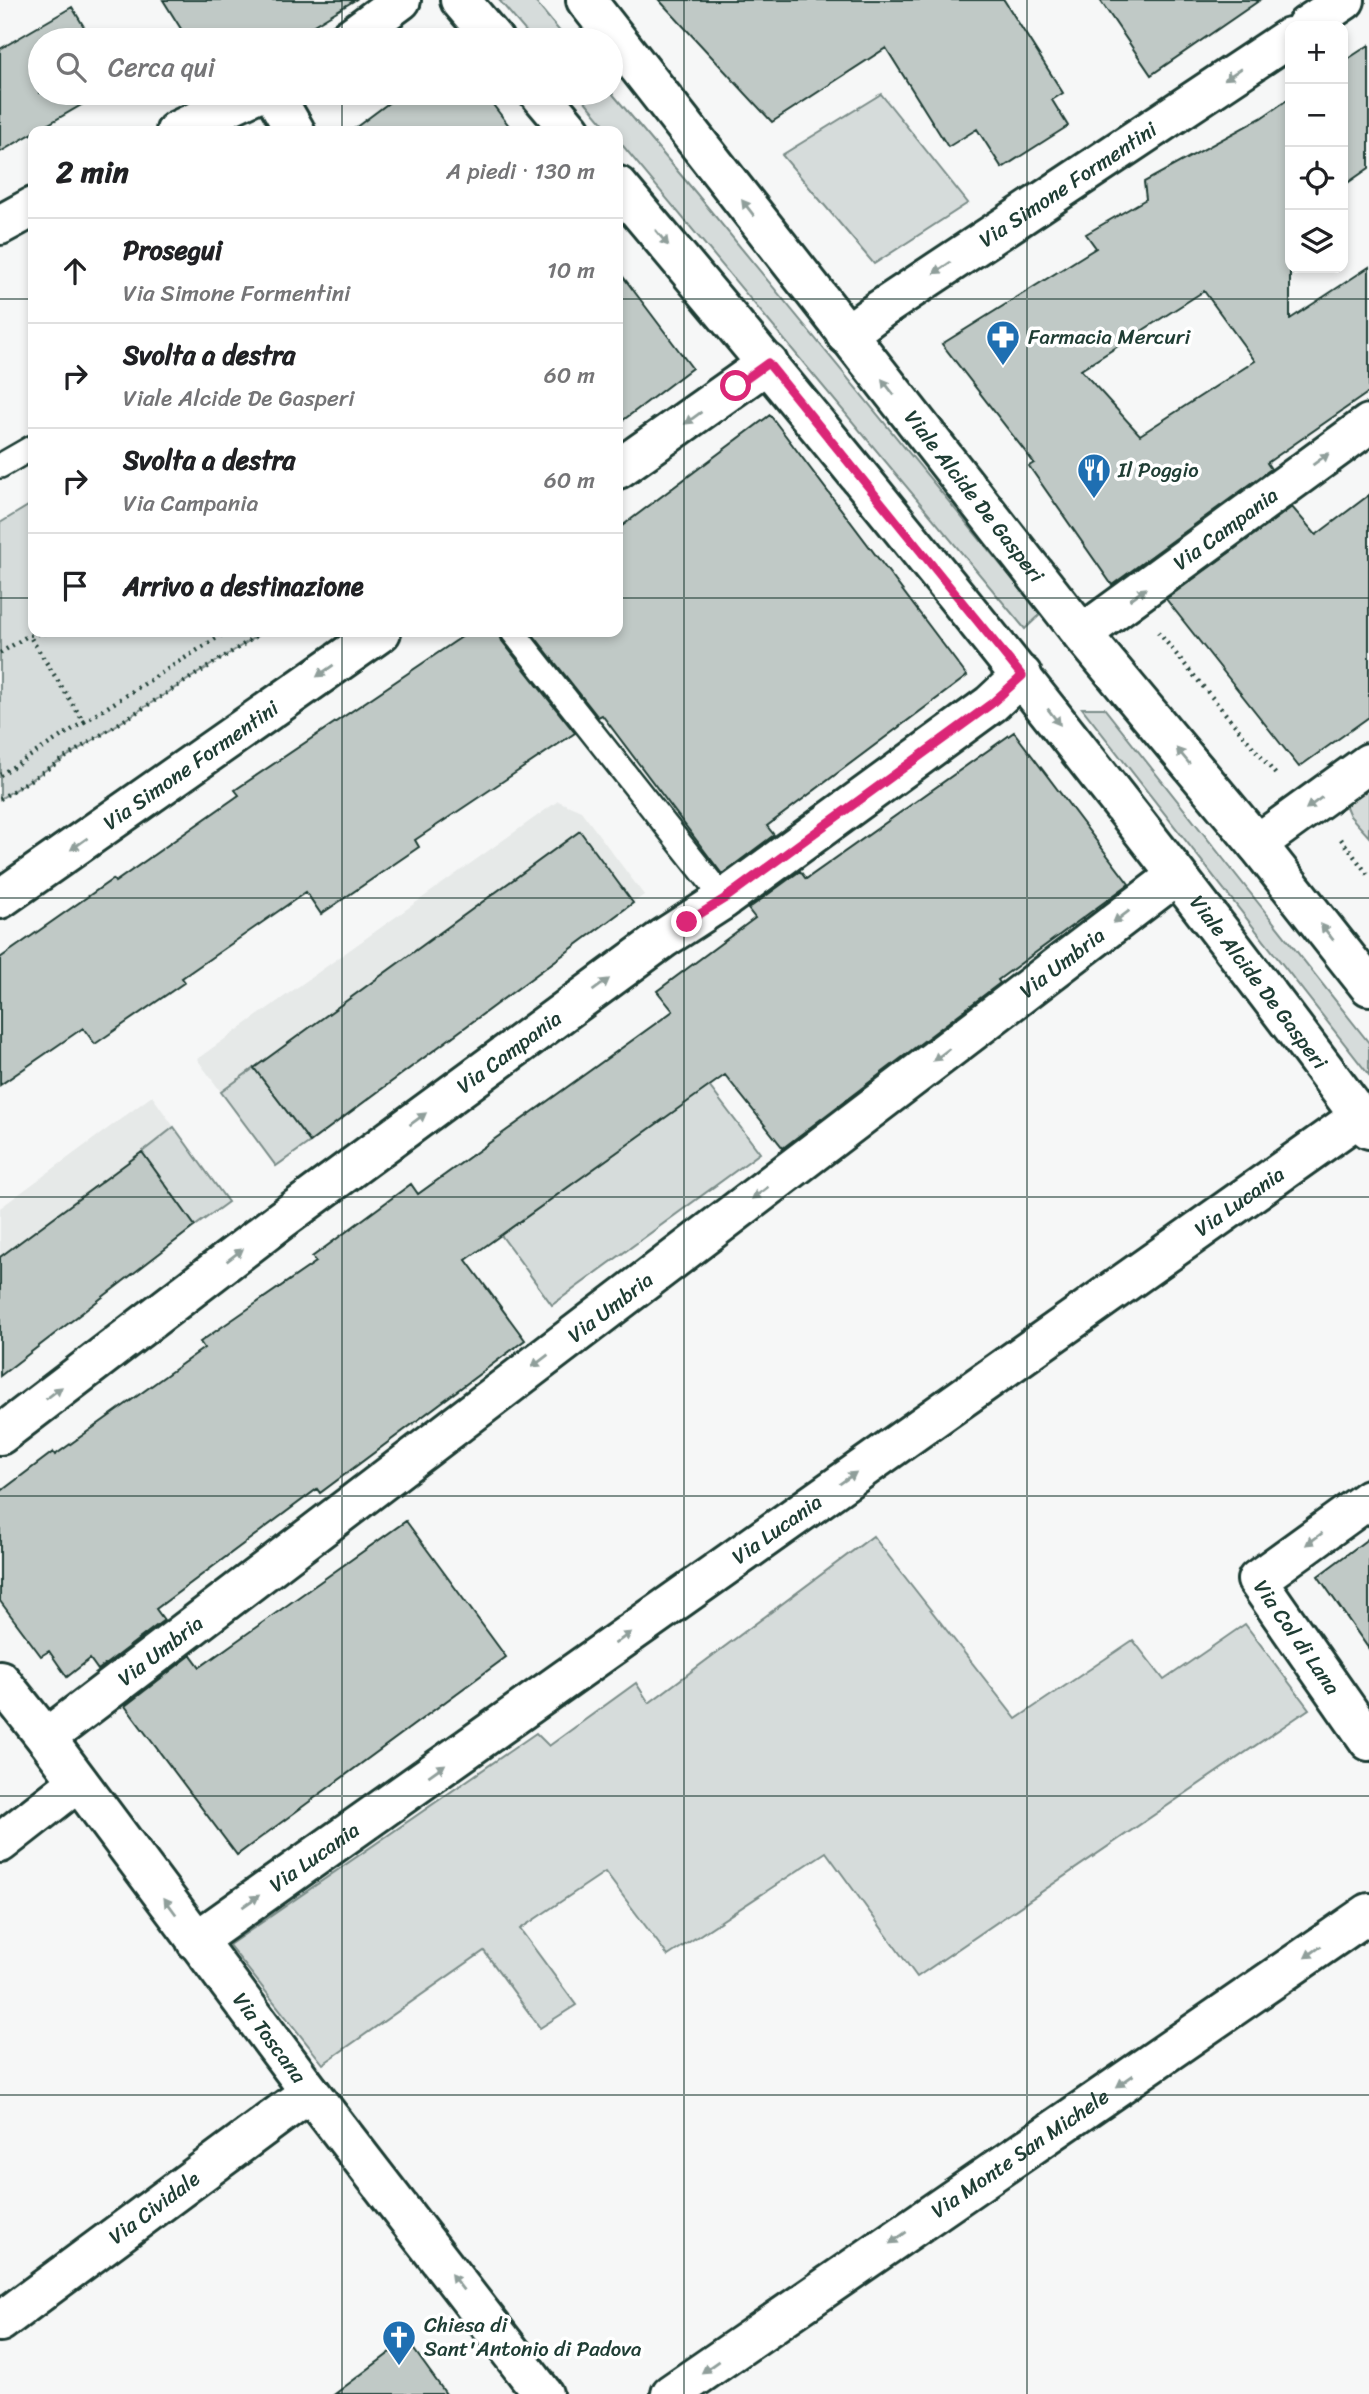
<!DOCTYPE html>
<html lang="it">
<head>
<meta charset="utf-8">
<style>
	:root { --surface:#fff; --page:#f2f2f2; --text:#202124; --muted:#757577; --line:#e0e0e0 }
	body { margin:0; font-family:Sriracha,sans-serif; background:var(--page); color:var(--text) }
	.controls { position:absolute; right:21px; top:21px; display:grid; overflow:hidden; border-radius:14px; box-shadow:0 4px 10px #0003 }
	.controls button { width:63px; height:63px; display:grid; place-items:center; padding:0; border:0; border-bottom:2px solid var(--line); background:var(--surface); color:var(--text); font:35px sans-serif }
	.stop { position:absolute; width:21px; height:21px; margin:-16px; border:5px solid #db2777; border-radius:50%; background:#fff }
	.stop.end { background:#db2777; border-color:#fff; box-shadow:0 2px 7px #0008 }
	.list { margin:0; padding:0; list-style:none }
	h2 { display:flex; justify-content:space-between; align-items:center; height:91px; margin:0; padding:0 28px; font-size:30px }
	h2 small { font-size:23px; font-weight:400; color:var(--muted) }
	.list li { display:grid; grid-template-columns:46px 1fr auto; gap:21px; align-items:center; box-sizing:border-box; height:105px; padding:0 28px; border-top:2px solid var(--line) }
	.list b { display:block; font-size:26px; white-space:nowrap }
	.list p { margin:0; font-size:23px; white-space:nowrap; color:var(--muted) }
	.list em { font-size:23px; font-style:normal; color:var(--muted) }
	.icon { flex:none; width:38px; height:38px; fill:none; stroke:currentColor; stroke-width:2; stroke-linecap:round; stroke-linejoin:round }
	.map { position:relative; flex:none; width:1369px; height:2394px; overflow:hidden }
	.search { position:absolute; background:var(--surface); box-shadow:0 4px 10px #0003; left:28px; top:28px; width:595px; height:77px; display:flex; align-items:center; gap:18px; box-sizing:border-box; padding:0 24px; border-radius:38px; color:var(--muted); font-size:26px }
	.panel { position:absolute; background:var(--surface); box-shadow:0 4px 10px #0003; left:28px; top:126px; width:595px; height:511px; border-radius:14px }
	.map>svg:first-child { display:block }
</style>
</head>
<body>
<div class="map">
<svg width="1369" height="2394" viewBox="0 0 1369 2394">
	<rect width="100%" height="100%" fill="#f6f7f7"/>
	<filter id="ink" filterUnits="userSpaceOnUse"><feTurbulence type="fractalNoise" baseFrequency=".0143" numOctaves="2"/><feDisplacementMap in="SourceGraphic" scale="14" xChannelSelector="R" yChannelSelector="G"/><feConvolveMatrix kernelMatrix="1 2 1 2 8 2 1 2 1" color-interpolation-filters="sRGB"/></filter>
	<g filter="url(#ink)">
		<path fill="#e6e9e8" d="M558,801L581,811L644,895L633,903L580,831L221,1092L197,1059Z
			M152,1096L174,1127L0,1257V1208Z"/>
		<path fill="#d6dcdb" stroke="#7a8c88" stroke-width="2" d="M499,0H534L567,40H533Z
			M611,92L696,193L1041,614L1025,629L618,140V131H610L578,93Z
			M881,94L968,203L874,264L782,155Z
			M33,503V632H263L0,799V523Z
			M1082,708H1104L1369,1043V1075Z
			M1369,783V837L1350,816L1344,802Z
			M254,1068L310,1142L276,1166L221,1092Z
			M709,1086L760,1153L552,1305L501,1235Z
			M174,1127L228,1202L195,1226L142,1152Z
			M873,1536L1016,1719L1133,1640L1164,1680L1245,1624L1309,1709L917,1977L826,1852L668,1956L605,1872L520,1929L576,2005L540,2028L484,1951L323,2064L229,1945L536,1733L549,1746L636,1683L649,1703Z"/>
		<path fill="#c0c9c6" stroke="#1f3d34" stroke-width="2" fill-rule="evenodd" d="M163,0H355L289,40H188Z
			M659,0H1004L1063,93L1052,100L1068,126L1002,168L977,129L948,147L886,48L772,122Z
			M1100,0H1260L1151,75Z
			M72,7L92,40H40V93H102L0,152V49Z
			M1369,45V168L1343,186V62Z
			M402,93H484L513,131H351Z
			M1290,98V319L1369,267V392L1267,463L1271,469L1112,585L1029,466L1034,463L942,344L1096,248L1086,234L1146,199L1144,182L1261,118ZM1204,291L1255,361L1140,435L1081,370Z
			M618,270L692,368L618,424Z
			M770,415L967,676L767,826L774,835L722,874L602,715L598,717L531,632H618V529Z
			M1369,495V717L1299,767L1166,599L1292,507L1316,535Z
			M469,632H499L502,641L575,733L415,840L419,847L321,914L306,892L182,978L185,982L95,1044L83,1028L0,1085V958L113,879L115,882L239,795L235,790Z
			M1014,732L1129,884L998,980L1000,983L783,1148L725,1075L466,1260L525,1340L320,1493L317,1489L156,1609L164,1620L98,1670L90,1659L67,1677L49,1651L41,1656L0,1601V1492L53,1452L55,1455L204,1348L200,1342L316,1262L312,1257L411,1184L418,1194L673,1011L657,991L755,918L748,909L800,871L806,879Z
			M580,831L633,903L310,1142L254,1068Z
			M142,1152L195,1226L0,1376V1257Z
			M406,1521L506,1657L237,1855L125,1706L191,1655L200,1667Z
			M1369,1538V1649L1318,1576Z
			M407,2340L446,2394H335Z"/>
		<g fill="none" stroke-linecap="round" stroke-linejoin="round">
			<g stroke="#1f3d34" stroke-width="28">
				<path id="lane" d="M0,466L33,447
					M513,632L724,899"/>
			</g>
			<g stroke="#1f3d34" stroke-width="44">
				<g id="street">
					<path d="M1306,26L1345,0"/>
					<path d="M347,40L401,0"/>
					<path d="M273,93L295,131"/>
					<path d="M176,131L256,93"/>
					<path d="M0,225L33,207"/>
					<path id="s1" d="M846,335L881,309L1290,37"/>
					<path d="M618,469L768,363"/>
					<path id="s2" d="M1082,634L1369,424"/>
					<path d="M1257,844L1369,763"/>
					<path id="s3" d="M0,899L381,632"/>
					<path id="s4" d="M0,1435L281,1220L664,938L724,899L991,704L1022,675"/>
					<path id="s5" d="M1369,1499L1257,1580L1369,1741"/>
					<path id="s6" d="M0,1680L46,1738L310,2092L543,2394"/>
					<path id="s7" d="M46,1738L1176,876"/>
					<path d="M0,1843L78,1782"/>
					<path id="s8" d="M196,1941L1360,1116"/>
					<path id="s9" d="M0,2322L310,2092"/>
					<path id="s10" d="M671,2394L1369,1913"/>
				</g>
			</g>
			<g stroke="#1f3d34" stroke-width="44">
				<g id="secondary">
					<path d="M460,0L494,40"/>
					<path id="s11" d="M586,0L1082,634L1257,844L1369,986"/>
					<path d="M539,93L571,131"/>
					<path id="s12" d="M618,186C877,493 1130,806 1369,1129"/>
				</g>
			</g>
			<path stroke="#1f3d34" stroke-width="4.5" stroke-dasharray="2 5" stroke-linecap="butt" d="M1158,632L1277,776
				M0,653L29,635L52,632
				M84,722L226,632
				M0,775L84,722L29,635
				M0,799L263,632
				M1341,839L1369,876"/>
			<use href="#lane" stroke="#fff" stroke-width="23"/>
			<use href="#street" stroke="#fff" stroke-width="38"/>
			<use href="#secondary" stroke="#fff" stroke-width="38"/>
		</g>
		<defs><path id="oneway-solid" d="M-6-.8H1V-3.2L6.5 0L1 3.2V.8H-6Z" transform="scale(1.75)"/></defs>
		<g fill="#8f9e9a">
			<use href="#oneway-solid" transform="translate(1233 74) rotate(146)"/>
			<use href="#oneway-solid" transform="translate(748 208) rotate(-128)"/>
			<use href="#oneway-solid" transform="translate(662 238) rotate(50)"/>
			<use href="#oneway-solid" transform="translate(942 268) rotate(146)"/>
			<use href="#oneway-solid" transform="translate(888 387) rotate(-128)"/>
			<use href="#oneway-solid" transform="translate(693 418) rotate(144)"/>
			<use href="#oneway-solid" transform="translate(1321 459) rotate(-36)"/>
			<use href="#oneway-solid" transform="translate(1138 594) rotate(-36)"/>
			<use href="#oneway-solid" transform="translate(325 671) rotate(145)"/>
			<use href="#oneway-solid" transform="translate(1054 717) rotate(52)"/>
			<use href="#oneway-solid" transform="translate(1183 756) rotate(-130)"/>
			<use href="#oneway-solid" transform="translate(1314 803) rotate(144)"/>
			<use href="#oneway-solid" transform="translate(79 844) rotate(145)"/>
			<use href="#oneway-solid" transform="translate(1121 917) rotate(143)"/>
			<use href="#oneway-solid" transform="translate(1327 932) rotate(-128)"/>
			<use href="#oneway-solid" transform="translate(601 985) rotate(-36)"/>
			<use href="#oneway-solid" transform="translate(941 1055) rotate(143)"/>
			<use href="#oneway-solid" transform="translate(418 1119) rotate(-36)"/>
			<use href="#oneway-solid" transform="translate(760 1193) rotate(143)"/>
			<use href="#oneway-solid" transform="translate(235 1255) rotate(-37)"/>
			<use href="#oneway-solid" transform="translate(540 1361) rotate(143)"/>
			<use href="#oneway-solid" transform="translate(54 1393) rotate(-37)"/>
			<use href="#oneway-solid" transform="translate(848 1478) rotate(-35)"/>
			<use href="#oneway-solid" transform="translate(1314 1539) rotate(144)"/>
			<use href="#oneway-solid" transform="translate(623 1638) rotate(-35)"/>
			<use href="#oneway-solid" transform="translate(437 1770) rotate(-35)"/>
			<use href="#oneway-solid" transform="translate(251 1901) rotate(-35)"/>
			<use href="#oneway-solid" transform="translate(170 1906) rotate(-126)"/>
			<use href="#oneway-solid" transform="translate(1313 1952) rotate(145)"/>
			<use href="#oneway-solid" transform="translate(1125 2081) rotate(145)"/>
			<use href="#oneway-solid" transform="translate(898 2238) rotate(145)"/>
			<use href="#oneway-solid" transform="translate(457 2282) rotate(-128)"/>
			<use href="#oneway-solid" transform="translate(710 2367) rotate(145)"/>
		</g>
	</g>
	<g fill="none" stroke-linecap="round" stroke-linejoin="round" filter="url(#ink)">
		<path stroke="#db2777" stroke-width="9" d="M687,922L724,899L991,704L1022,676L768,363L736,386"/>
	</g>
	<path fill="none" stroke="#1f3d34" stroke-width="2" stroke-opacity="0.55" d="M342,0V40M684,0V2394M1027,0V2394M342,93V131M0,299H33M618,299H1369M0,598H33M618,598H1369M342,632V2394M0,898H1369M0,1197H1369M0,1496H1369M0,1796H1369M0,2095H1369"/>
	<defs>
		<g id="pharmacy-pin" transform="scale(1.75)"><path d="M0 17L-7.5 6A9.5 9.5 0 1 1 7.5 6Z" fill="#1f6fb2" stroke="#fff"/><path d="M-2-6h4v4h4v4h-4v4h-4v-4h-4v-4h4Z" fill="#fff"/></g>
		<g id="restaurant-pin" transform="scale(1.75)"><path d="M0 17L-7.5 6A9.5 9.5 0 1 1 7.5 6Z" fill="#1f6fb2" stroke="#fff"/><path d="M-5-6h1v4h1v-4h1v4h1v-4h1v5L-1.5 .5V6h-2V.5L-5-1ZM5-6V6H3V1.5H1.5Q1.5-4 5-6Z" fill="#fff"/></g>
		<g id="church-pin" transform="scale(1.75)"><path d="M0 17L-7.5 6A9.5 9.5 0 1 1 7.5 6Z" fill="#1f6fb2" stroke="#fff"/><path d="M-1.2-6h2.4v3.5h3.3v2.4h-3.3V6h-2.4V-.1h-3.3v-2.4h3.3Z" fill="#fff"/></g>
	</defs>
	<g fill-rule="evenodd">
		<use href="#pharmacy-pin" x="1003" y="337"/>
		<use href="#restaurant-pin" x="1094" y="470"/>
		<use href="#church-pin" x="399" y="2337"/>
	</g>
	<g text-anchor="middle" stroke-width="7" stroke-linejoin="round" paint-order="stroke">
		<g font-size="21" fill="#1f3d34" stroke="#fff">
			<text dy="7" stroke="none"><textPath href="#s1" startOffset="268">Via Simone Formentini</textPath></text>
			<text dy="7" stroke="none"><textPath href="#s11" startOffset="630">Viale Alcide De Gasperi</textPath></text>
			<text dy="7" stroke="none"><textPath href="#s2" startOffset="178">Via Campania</textPath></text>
			<text dy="7" stroke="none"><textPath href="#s3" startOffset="233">Via Simone Formentini</textPath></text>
			<text dy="7" stroke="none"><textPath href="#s7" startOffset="1278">Via Umbria</textPath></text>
			<text dy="7" stroke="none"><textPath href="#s12" startOffset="1022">Viale Alcide De Gasperi</textPath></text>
			<text dy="7" stroke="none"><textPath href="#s4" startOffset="637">Via Campania</textPath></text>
			<text dy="7" stroke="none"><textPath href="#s8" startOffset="1279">Via Lucania</textPath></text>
			<text dy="7" stroke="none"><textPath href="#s7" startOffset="710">Via Umbria</textPath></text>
			<text dy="7" stroke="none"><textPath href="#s8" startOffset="712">Via Lucania</textPath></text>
			<text dy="7" stroke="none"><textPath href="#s5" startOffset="208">Via Col di Lana</textPath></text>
			<text dy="7" stroke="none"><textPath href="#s7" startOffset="144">Via Umbria</textPath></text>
			<text dy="7" stroke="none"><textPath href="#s8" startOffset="145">Via Lucania</textPath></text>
			<text dy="7" stroke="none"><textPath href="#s6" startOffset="448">Via Toscana</textPath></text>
			<text dy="7" stroke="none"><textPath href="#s10" startOffset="424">Via Monte San Michele</textPath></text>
			<text dy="7" stroke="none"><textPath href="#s9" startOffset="192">Via Cividale</textPath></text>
		</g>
		<g font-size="21" fill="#1f3d34" stroke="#fff" text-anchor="start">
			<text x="1028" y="344">Farmacia Mercuri</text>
			<text x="1118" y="477">Il Poggio</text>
			<text x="424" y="2332">Chiesa di<tspan x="424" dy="24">Sant'Antonio di Padova</tspan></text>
		</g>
	</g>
</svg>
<div class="controls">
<button>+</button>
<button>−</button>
<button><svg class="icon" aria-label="locate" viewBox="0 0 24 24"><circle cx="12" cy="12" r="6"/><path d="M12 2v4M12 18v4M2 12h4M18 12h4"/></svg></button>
<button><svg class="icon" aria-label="layers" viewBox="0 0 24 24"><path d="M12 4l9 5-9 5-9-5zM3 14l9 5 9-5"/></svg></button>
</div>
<div class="stop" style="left:736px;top:386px"></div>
<div class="stop end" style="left:687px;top:922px"></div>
<div class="search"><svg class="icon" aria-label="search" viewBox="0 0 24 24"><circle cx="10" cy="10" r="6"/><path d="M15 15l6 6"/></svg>Cerca qui</div>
<section class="panel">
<h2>2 min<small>A piedi · 130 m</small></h2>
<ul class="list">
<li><svg class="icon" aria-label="ahead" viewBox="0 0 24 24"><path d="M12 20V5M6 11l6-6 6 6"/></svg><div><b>Prosegui</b><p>Via Simone Formentini</p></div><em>10 m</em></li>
<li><svg class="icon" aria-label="right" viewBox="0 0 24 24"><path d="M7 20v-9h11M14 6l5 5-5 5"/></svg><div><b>Svolta a destra</b><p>Viale Alcide De Gasperi</p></div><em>60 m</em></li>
<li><svg class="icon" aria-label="right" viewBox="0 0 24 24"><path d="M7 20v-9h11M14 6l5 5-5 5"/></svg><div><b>Svolta a destra</b><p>Via Campania</p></div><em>60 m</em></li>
<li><svg class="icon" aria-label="arrive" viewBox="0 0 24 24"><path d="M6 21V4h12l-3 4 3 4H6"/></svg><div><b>Arrivo a destinazione</b></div></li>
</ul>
</section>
</div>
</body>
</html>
